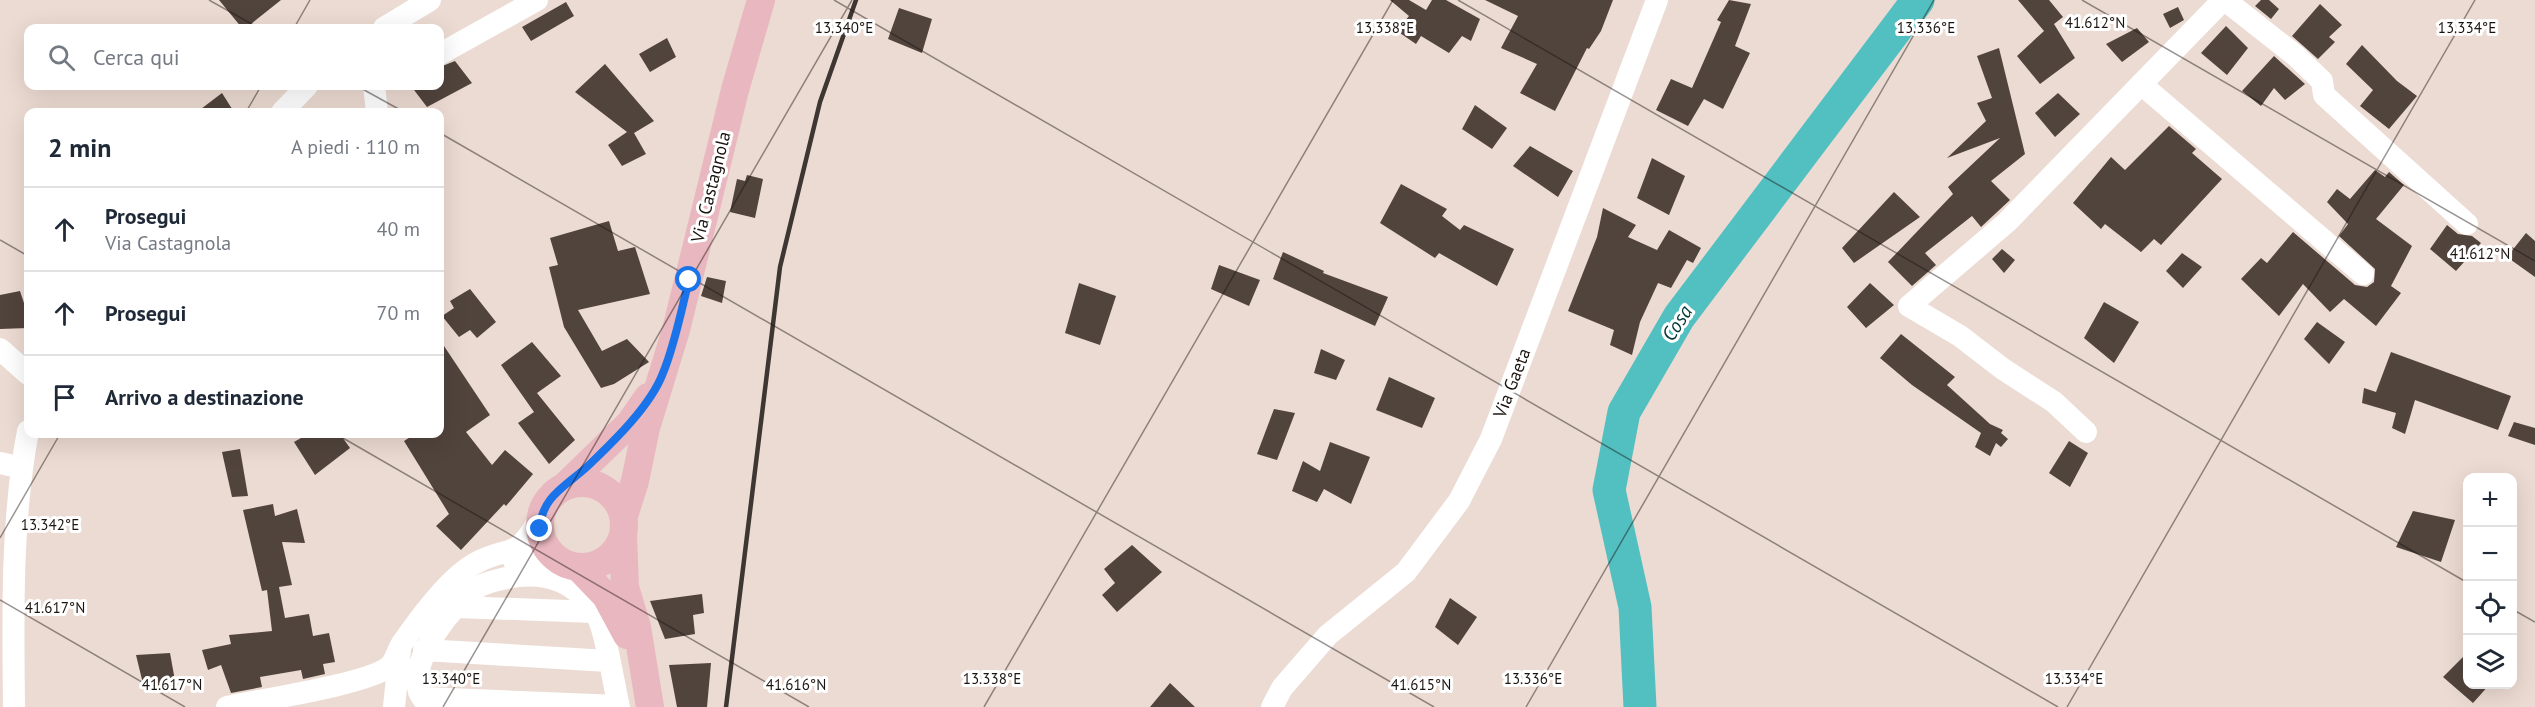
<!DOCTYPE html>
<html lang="it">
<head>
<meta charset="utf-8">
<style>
	:root { --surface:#fff; --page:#f2f2f3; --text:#1f2937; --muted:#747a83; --line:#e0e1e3 }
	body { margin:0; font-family:"PT Sans",sans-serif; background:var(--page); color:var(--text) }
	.controls { position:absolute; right:18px; bottom:18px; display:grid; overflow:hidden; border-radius:12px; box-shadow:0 6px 24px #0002 }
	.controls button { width:54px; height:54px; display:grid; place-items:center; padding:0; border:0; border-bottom:2px solid var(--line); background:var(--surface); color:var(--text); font:30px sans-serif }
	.stop { position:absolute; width:18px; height:18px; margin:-14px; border:4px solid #1a73e8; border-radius:50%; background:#fff }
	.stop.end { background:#1a73e8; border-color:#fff; box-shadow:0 2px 6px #0008 }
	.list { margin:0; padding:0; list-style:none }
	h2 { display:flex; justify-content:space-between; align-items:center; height:78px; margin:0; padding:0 24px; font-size:26px }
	h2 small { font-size:20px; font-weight:400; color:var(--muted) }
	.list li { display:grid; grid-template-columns:39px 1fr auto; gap:18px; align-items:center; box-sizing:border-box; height:84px; padding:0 24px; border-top:2px solid var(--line) }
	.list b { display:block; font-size:22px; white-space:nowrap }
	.list p { margin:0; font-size:20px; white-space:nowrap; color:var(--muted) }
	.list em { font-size:20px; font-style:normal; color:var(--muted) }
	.icon { flex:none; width:33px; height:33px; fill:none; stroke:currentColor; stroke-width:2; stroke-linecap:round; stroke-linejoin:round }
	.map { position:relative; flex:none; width:2535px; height:707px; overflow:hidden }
	.search { position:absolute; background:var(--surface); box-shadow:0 6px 24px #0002; left:24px; top:24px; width:420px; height:66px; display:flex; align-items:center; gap:15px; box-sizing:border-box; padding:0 21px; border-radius:12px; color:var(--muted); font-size:22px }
	.panel { position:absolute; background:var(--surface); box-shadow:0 6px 24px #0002; left:24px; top:108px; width:420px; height:330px; border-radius:12px }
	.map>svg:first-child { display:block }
</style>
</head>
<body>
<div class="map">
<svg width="2535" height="707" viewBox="0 0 2535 707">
	<rect width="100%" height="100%" fill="#ecdbd2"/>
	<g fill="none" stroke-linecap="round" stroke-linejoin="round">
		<path stroke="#52bfc0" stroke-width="33" d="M1640,707L1635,607L1609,490L1624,412L1679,317L1918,0"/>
	</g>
	<path fill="#51443d" d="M219,0H281L246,28H242Z
		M1390,0H1409L1426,10L1432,0H1446L1480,19L1471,41L1462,36L1449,53L1421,36L1416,44L1397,31L1409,16Z
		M1485,0H1613L1601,31L1589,49L1587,48L1555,111L1520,93L1537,64L1501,48L1518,16Z
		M1729,0L1751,4L1735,46L1750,53L1723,109L1704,99L1688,126L1656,110L1671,79L1692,88L1721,22L1717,20Z
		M2018,0H2049L2063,17L2054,24L2075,58L2040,84L2017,56L2044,31Z
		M2261,0H2269L2279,9L2271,19L2255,6Z
		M566,2L574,16L531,41L522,27Z
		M2320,4L2342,25L2329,37L2335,42L2318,59L2292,36Z
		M2178,7L2184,20L2170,28L2163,14Z
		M899,8L932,19L922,53L888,39Z
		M2226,26L2248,48L2227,75L2201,53Z
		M2137,28L2149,42L2122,62L2106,44Z
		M667,38L676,57L650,72L639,54Z
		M2362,45L2397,81L2417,96L2389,129L2360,106L2373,90L2346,64Z
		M1999,48L2025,154L1991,181L2010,200L1981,227L1972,216L1925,253L1936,265L1912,286L1888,262L1953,194L1948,187L2000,138L1947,158L1986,121L1977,103L1992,98L1977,56Z
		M2274,56L2305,84L2285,100L2274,88L2261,106L2242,91Z
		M455,61L472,83L427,107L411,86H440V67Z
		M605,64L654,121L634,133L646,154L622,166L608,145L627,132L575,92Z
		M222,93L234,112H197Z
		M2058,93L2080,114L2055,137L2035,113Z
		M1475,105L1507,128L1492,149L1462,129Z
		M2169,126L2196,149L2192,153L2222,179L2161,245L2154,239L2141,252L2105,224L2101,229L2073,203L2111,157L2125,170Z
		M1530,146L1573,171L1558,197L1513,166Z
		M1652,158L1685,176L1669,215L1637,198Z
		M2375,170L2385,177L2389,172L2404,185L2376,219L2412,246L2391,286L2401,293L2376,326L2344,299L2330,312L2303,284L2279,316L2241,279L2261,258L2267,263L2293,232L2355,285L2367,287L2374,282L2375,269L2339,236L2348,224L2327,202L2337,189L2350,199Z
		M747,175L763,179L755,218L730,212L737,179L745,181Z
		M1401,184L1447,209L1442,216L1460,230L1464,225L1514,249L1497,286L1439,253L1435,258L1380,223Z
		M1894,192L1920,217L1854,263L1842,248Z
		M1603,208L1636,225L1628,237L1657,250L1669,230L1701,248L1693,263L1687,260L1671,288L1658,283L1640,322L1632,355L1610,345L1614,330L1568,311L1597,237Z
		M609,221L618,251L635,247L650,294L578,310L602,351L627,339L649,362L614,384L601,388L564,327L549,267L558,265L550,238Z
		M2447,225L2458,234L2472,236L2481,243L2456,271L2430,249Z
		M2526,233L2535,241V277L2507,257Z
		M2002,249L2015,260L2004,273L1992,259Z
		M1283,252L1324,271L1323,273L1388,297L1375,326L1273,279Z
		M2182,253L2202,267L2183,288L2166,271Z
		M1219,265L1260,280L1249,306L1211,289Z
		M707,277L726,281L722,303L701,296Z
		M1079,283L1116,296L1100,345L1065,333Z
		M1870,283L1894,305L1866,328L1847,307Z
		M470,289L496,322L477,338L470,330L459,337L442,316L454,308L450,301Z
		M20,291L28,315V328L0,329V295Z
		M2104,302L2139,322L2114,363L2084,338Z
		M2317,322L2345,342L2329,364L2304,339Z
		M1901,334L1955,377L1947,385L1990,424L2003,430L2001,433L2008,439L2001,447L1996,443L1990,456L1975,447L1981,433L1912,385L1880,358Z
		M440,340L490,415L466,432L492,465L505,450L533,474L506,506L504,504L461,550L436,526L449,514L404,441L415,434H440Z
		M532,342L561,376L537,393L575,440L549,464L518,423L534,412L501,365Z
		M1321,349L1345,360L1336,380L1314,373Z
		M2391,352L2511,396L2498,430L2415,400L2405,434L2392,428L2396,413L2362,403L2364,388L2376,392Z
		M1389,377L1435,398L1422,428L1376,410Z
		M1274,409L1295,413L1277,460L1257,454Z
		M2514,422L2535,428V445L2508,436Z
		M308,434H340L350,448L315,475L294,442Z
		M2069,441L2088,453L2070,487L2049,473Z
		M1330,442L1370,457L1351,504L1324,489L1317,502L1292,491L1303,461L1320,471Z
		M240,449L248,496L232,497L222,452Z
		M273,504L275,516L297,509L305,543L282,542L292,585L279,587L285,618L309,614L313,636L329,633L335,662L323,664L325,674L303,679L301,670L260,677L262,687L231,693L221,665L208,670L202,650L231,644L229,635L272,631L267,590L262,591L243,510Z
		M2413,511L2455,520L2441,562L2396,547Z
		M1132,545L1162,572L1117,612L1102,595L1115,583L1104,569Z
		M702,594L704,613L693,615L695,634L665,639L650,601Z
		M1450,598L1477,617L1458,645L1435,627Z
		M2468,652V684H2490L2473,703L2443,677Z
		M170,653L176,686L145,692L136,655Z
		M711,663L707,707H677L669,665Z
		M1170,683L1195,707H1150Z"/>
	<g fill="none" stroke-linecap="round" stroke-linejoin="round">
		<path stroke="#fff" stroke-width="22" d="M2225,0L2296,56L2322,81L2324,95L2467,224
			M384,28L430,0
			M440,54L537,0
			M2141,84L2363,274
			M374,86L377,112
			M282,112L307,86
			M0,349L28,374
			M2086,432L2054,402L2003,369L1960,336L1909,306L2007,222L2223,0
			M0,463L22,468
			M514,561L558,560
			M458,607L594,612
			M424,650L608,661
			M423,698L618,706
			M14,707C13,616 11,521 28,431
			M227,707C260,700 369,684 390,666C396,660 398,648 403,642C419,619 449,578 474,564C511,543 515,564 540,517
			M394,707L400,649
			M429,707C426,702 421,697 419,692C409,658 453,603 480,586C487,582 498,580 506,578C546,570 578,581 598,618C606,633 614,686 619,707
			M1272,707L1282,688L1328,635L1406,572L1459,501L1491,439L1657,0"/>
		<path stroke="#e9b7bf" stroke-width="28" d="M540 525a42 42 0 1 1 84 0a42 42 0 1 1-84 0Z
			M565,486L630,423L648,397
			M624,516L635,481L646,428L676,330L735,90L761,0
			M623,536L625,587L637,627L650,707
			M579,568L606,596L627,635"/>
		<path stroke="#3e3632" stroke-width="4.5" d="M726,707L780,267L820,102L856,0"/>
	</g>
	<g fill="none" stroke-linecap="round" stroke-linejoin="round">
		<path stroke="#1a73e8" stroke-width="8" d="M540,529C541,495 569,485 591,463C615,440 651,405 663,373C675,344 681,311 689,280"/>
	</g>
	<path fill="none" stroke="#1a1411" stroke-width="1.5" stroke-opacity="0.45" d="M209,0L259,28M834,0L2058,707M1458,0L2468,583M2082,0L2535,261M294,28L310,0M357,86L404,112M246,112L261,86M440,133L1434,707M0,240L28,256M336,434L809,707M0,538L60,434M0,600L185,707M2512,609L2535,622M443,707L852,0M984,707L1393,0M1526,707L1934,0M2067,707L2475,0"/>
	<g text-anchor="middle" stroke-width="6" stroke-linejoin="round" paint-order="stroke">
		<g font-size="18" fill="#1a1411" stroke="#fff">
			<text transform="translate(711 187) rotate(-76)" y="6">Via Castagnola</text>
			<text transform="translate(1512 383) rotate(-69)" y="6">Via Gaeta</text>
		</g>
		<g font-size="20" font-style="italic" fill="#03393a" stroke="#fff">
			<text transform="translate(1677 323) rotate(-57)" y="7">Cosa</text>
		</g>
	</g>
	<g font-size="15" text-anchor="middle" fill="#1a1411" stroke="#fff" stroke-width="6" stroke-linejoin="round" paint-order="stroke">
		<text x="2095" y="28">41.612°N</text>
		<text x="844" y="33">13.340°E</text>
		<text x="1385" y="33">13.338°E</text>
		<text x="1926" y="33">13.336°E</text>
		<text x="2467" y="33">13.334°E</text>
		<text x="2480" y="259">41.612°N</text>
		<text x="50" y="530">13.342°E</text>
		<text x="55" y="613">41.617°N</text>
		<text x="451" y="684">13.340°E</text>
		<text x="992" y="684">13.338°E</text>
		<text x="1533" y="684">13.336°E</text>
		<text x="2074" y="684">13.334°E</text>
		<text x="172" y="690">41.617°N</text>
		<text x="796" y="690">41.616°N</text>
		<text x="1421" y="690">41.615°N</text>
	</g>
</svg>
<div class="controls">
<button>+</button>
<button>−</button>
<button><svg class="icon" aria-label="locate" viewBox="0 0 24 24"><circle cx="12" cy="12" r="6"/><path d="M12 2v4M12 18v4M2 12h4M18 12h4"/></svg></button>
<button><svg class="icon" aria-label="layers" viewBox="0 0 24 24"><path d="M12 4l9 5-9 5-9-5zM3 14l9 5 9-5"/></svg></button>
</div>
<div class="stop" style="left:689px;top:280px"></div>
<div class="stop end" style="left:540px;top:529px"></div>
<div class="search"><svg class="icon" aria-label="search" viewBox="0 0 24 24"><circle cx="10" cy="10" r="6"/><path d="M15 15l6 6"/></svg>Cerca qui</div>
<section class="panel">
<h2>2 min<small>A piedi · 110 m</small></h2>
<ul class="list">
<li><svg class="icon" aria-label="ahead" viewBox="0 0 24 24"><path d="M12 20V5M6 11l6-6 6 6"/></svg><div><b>Prosegui</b><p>Via Castagnola</p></div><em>40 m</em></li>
<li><svg class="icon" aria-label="ahead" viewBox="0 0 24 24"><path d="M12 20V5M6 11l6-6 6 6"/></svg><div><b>Prosegui</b></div><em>70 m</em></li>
<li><svg class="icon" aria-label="arrive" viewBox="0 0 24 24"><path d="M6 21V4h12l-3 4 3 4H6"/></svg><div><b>Arrivo a destinazione</b></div></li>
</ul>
</section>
</div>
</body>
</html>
